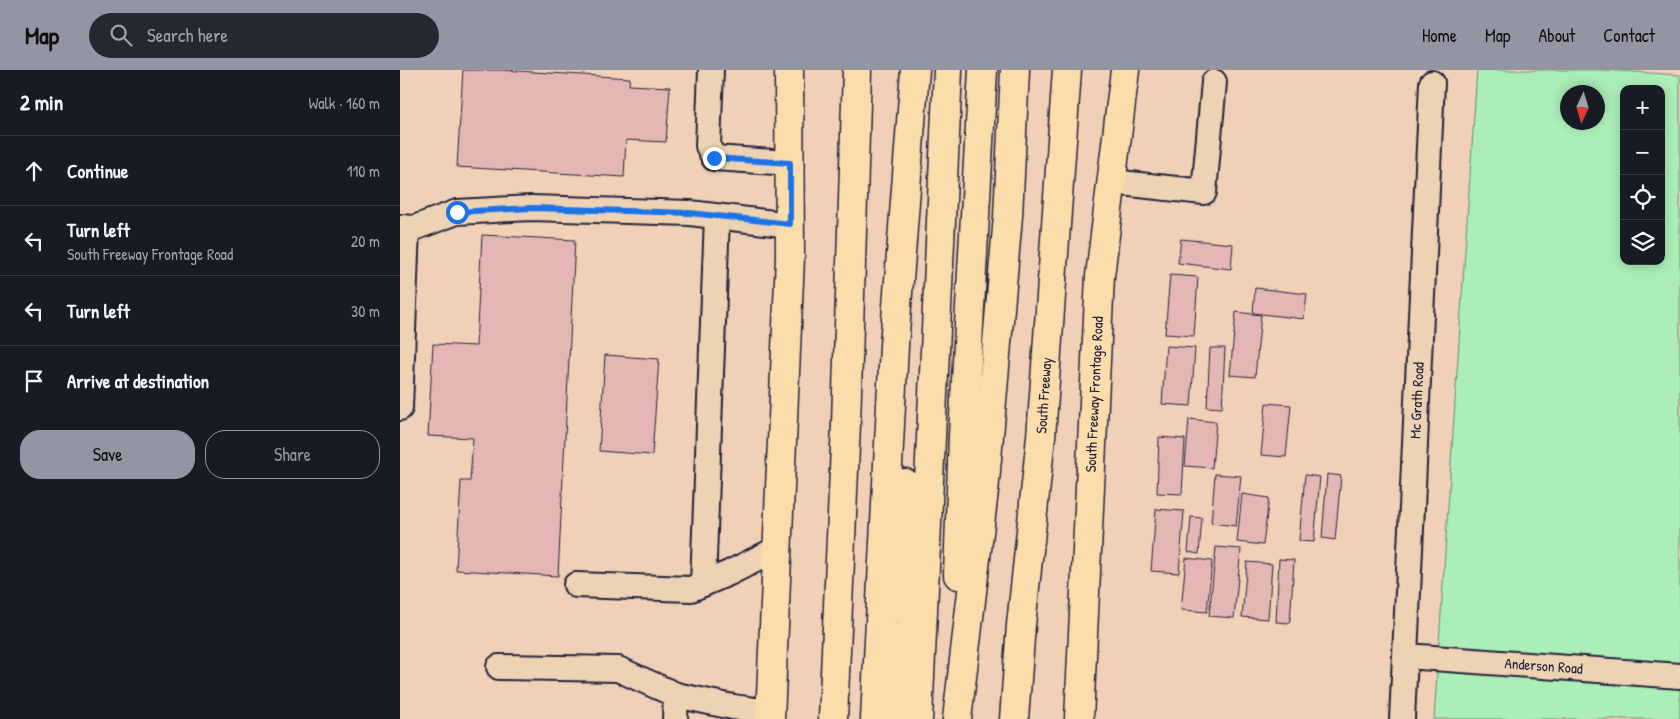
<!DOCTYPE html>
<html lang="en">
<head>
<meta charset="utf-8">
<style>
	:root { --surface:#171b24; --page:#242831; --text:#f1f3f6; --muted:#9ea1a6; --line:#363941; --accent:#9495a2 }
	body { margin:0; font-family:"Patrick Hand",sans-serif; background:var(--page); color:var(--text) }
	.controls { position:absolute; right:15px; top:15px; display:grid; overflow:hidden; border-radius:10px; box-shadow:0 2px 12px #0003 }
	.controls button { width:45px; height:45px; display:grid; place-items:center; padding:0; border:0; border-bottom:1px solid var(--line); background:var(--surface); color:var(--text); font:25px sans-serif }
	.compass { position:absolute; left:1160px; top:15px; width:45px; height:45px; border-radius:50%; background:var(--surface); box-shadow:0 2px 12px #0003; rotate:184deg }
	.stop { position:absolute; width:15px; height:15px; margin:-11px; border:4px solid #1a73e8; border-radius:50%; background:#fff }
	.stop.end { background:#1a73e8; border-color:#fff; box-shadow:0 1px 5px #0008 }
	.list { margin:0; padding:0; list-style:none }
	h2 { display:flex; justify-content:space-between; align-items:center; height:65px; margin:0; padding:0 20px; font-size:21px }
	h2 small { font-size:16px; font-weight:400; color:var(--muted) }
	.list li { display:grid; grid-template-columns:32px 1fr auto; gap:15px; align-items:center; box-sizing:border-box; height:70px; padding:0 20px; border-top:1px solid var(--line) }
	.list b { display:block; font-size:19px; white-space:nowrap }
	.list p { margin:0; font-size:16px; white-space:nowrap; color:var(--muted) }
	.list em { font-size:16px; font-style:normal; color:var(--muted) }
	.actions { display:flex; gap:10px; padding:15px 20px }
	.actions a { flex:1; padding:11px 0; border:1px solid var(--accent); border-radius:20px; text-align:center; font-size:18px; color:var(--accent) }
	.actions .main { background:var(--accent); color:#111 }
	.icon { flex:none; width:28px; height:28px; fill:none; stroke:currentColor; stroke-width:2; stroke-linecap:round; stroke-linejoin:round }
	.map { position:relative; flex:none; width:1280px; height:649px; overflow:hidden }
	header { display:flex; align-items:center; gap:30px; box-sizing:border-box; height:70px; padding:0 25px; background:var(--accent); color:#111 }
	header strong { font-size:24px }
	nav { display:flex; gap:28px; margin-inline-start:auto; font-size:18px }
	.search { width:350px; height:45px; background:var(--page); display:flex; align-items:center; gap:12px; box-sizing:border-box; padding:0 18px; border-radius:28px; color:var(--muted); font-size:19px }
	main { display:flex }
	aside { flex:1; background:var(--surface) }
	.map>svg:first-child { display:block }
</style>
</head>
<body>
<header>
<strong>Map</strong>
<div class="search"><svg class="icon" aria-label="search" viewBox="0 0 24 24"><circle cx="10" cy="10" r="6"/><path d="M15 15l6 6"/></svg>Search here</div>
<nav><a>Home</a><a>Map</a><a>About</a><a>Contact</a></nav>
</header>
<main>
<aside>
<h2>2 min<small>Walk · 160 m</small></h2>
<ul class="list">
<li><svg class="icon" aria-label="ahead" viewBox="0 0 24 24"><path d="M12 20V5M6 11l6-6 6 6"/></svg><div><b>Continue</b></div><em>110 m</em></li>
<li><svg class="icon" aria-label="left" viewBox="0 0 24 24"><path d="M17 20v-9H6M10 6l-5 5 5 5"/></svg><div><b>Turn left</b><p>South Freeway Frontage Road</p></div><em>20 m</em></li>
<li><svg class="icon" aria-label="left" viewBox="0 0 24 24"><path d="M17 20v-9H6M10 6l-5 5 5 5"/></svg><div><b>Turn left</b></div><em>30 m</em></li>
<li><svg class="icon" aria-label="arrive" viewBox="0 0 24 24"><path d="M6 21V4h12l-3 4 3 4H6"/></svg><div><b>Arrive at destination</b></div></li>
</ul>
<div class="actions"><a class="main">Save</a><a>Share</a></div>
</aside>
<div class="map">
<svg width="1280" height="649" viewBox="0 0 1280 649">
	<rect width="100%" height="100%" fill="#f1d0b8"/>
	<filter id="ink" filterUnits="userSpaceOnUse"><feTurbulence type="fractalNoise" baseFrequency=".02" numOctaves="2"/><feDisplacementMap in="SourceGraphic" scale="10" xChannelSelector="R" yChannelSelector="G"/><feConvolveMatrix kernelMatrix="1 2 1 2 8 2 1 2 1" color-interpolation-filters="sRGB"/></filter>
	<g filter="url(#ink)">
		<path fill="#abeeb8" stroke="#66887a" fill-rule="evenodd" d="M1077,0H1203L1280,5V649H1034ZM1224,19H1261V191H1224ZM1168,22H1198V52H1168Z"/>
		<path fill="#e4b7b5" stroke="#22223b" d="M63,0H102L230,8L229,15L270,17L266,72L226,70L224,107L57,97Z
			M82,165L175,170L158,506L56,500L61,411H70L73,368L28,366L33,274L76,276Z
			M781,169L833,174L831,199L778,193Z
			M770,205L798,207L794,266L765,264Z
			M855,218L907,224L904,249L853,243Z
			M836,242L861,245L855,307L830,305Z
			M766,276L795,278L791,336L762,334Z
			M810,278H825L822,338L807,337Z
			M205,285L259,289L252,385L199,381Z
			M866,333L891,335L886,387L861,385Z
			M789,349L816,352L812,398L785,396Z
			M759,367L785,369L782,424L757,423Z
			M815,404L841,406L836,456L811,453Z
			M927,404L941,406L935,470L922,468Z
			M905,405L920,407L914,472L899,471Z
			M842,424L869,428L863,475L837,472Z
			M756,439L784,441L779,503L751,501Z
			M791,447L802,448L799,484L788,482Z
			M816,477L841,479L834,548L809,546Z
			M786,488L812,491L807,542L781,540Z
			M879,489L894,490L890,553L876,552Z
			M847,492L872,494L868,549L842,547Z"/>
		<g fill="none" stroke-linecap="round" stroke-linejoin="round">
			<g stroke="#22223b" stroke-width="28">
				<g id="minor">
					<path d="M311,0L308,76L314,88L390,93"/>
					<path d="M712,112L804,122L814,12"/>
					<path d="M0,157L14,158L57,142L132,138L290,143L390,155"/>
					<path d="M0,338L7,158"/>
					<path d="M303,514L317,147"/>
					<path d="M176,515L291,519L329,503L377,479"/>
					<path id="s1" d="M1006,586L1280,606"/>
					<path d="M99,597L218,599L276,625L333,637L370,642"/>
					<path d="M275,649L276,625"/>
					<path id="s2" d="M1002,649L1032,13"/>
				</g>
			</g>
			<g stroke="#22223b" stroke-width="31">
				<g id="major">
					<path d="M370,649L390,187L389,0"/>
					<path id="s3" d="M679,649L700,206L725,0"/>
				</g>
			</g>
			<g stroke="#22223b" stroke-width="31">
				<g id="highway">
					<path d="M558,505L563,365L583,0"/>
					<path d="M433,649L446,354L457,0"/>
					<path d="M475,649L494,276L515,0"/>
					<path d="M499,649L503,554L505,413"/>
					<path d="M518,649L548,0"/>
					<path d="M557,649L585,412L608,146L615,0"/>
					<path id="s4" d="M614,649L621,555L641,367L667,0"/>
				</g>
			</g>
			<use href="#minor" stroke="#edd3b4" stroke-width="24"/>
			<use href="#major" stroke="#fbddab" stroke-width="28"/>
			<use href="#highway" stroke="#fbddab" stroke-width="28"/>
		</g>
	</g>
	<g fill="none" stroke-linecap="round" stroke-linejoin="round" filter="url(#ink)">
		<path stroke="#1a73e8" stroke-width="6" d="M57,142L132,138L290,143L390,154V93L314,88"/>
	</g>
	<g text-anchor="middle" stroke-width="4" stroke-linejoin="round" paint-order="stroke">
		<g font-size="15" fill="#22223b" stroke="#edd3b4">
			<text dy="5" stroke="none"><textPath href="#s3" startOffset="325">South Freeway Frontage Road</textPath></text>
			<text dy="5" stroke="none"><textPath href="#s4" startOffset="325">South Freeway</textPath></text>
			<text dy="5" stroke="none"><textPath href="#s2" startOffset="319">Mc Grath Road</textPath></text>
			<text dy="5" stroke="none"><textPath href="#s1" startOffset="138">Anderson Road</textPath></text>
		</g>
	</g>
</svg>
<div class="controls">
<button>+</button>
<button>−</button>
<button><svg class="icon" aria-label="locate" viewBox="0 0 24 24"><circle cx="12" cy="12" r="6"/><path d="M12 2v4M12 18v4M2 12h4M18 12h4"/></svg></button>
<button><svg class="icon" aria-label="layers" viewBox="0 0 24 24"><path d="M12 4l9 5-9 5-9-5zM3 14l9 5 9-5"/></svg></button>
</div>
<svg class="compass" viewBox="-18 -18 36 36"><path d="M0-13l5 13h-10z" fill="#e53935"/><path d="M0 13l5-13h-10z" fill="#9ea1a6"/></svg>
<div class="stop" style="left:57px;top:142px"></div>
<div class="stop end" style="left:314px;top:88px"></div>
</div>
</main>
</body>
</html>
